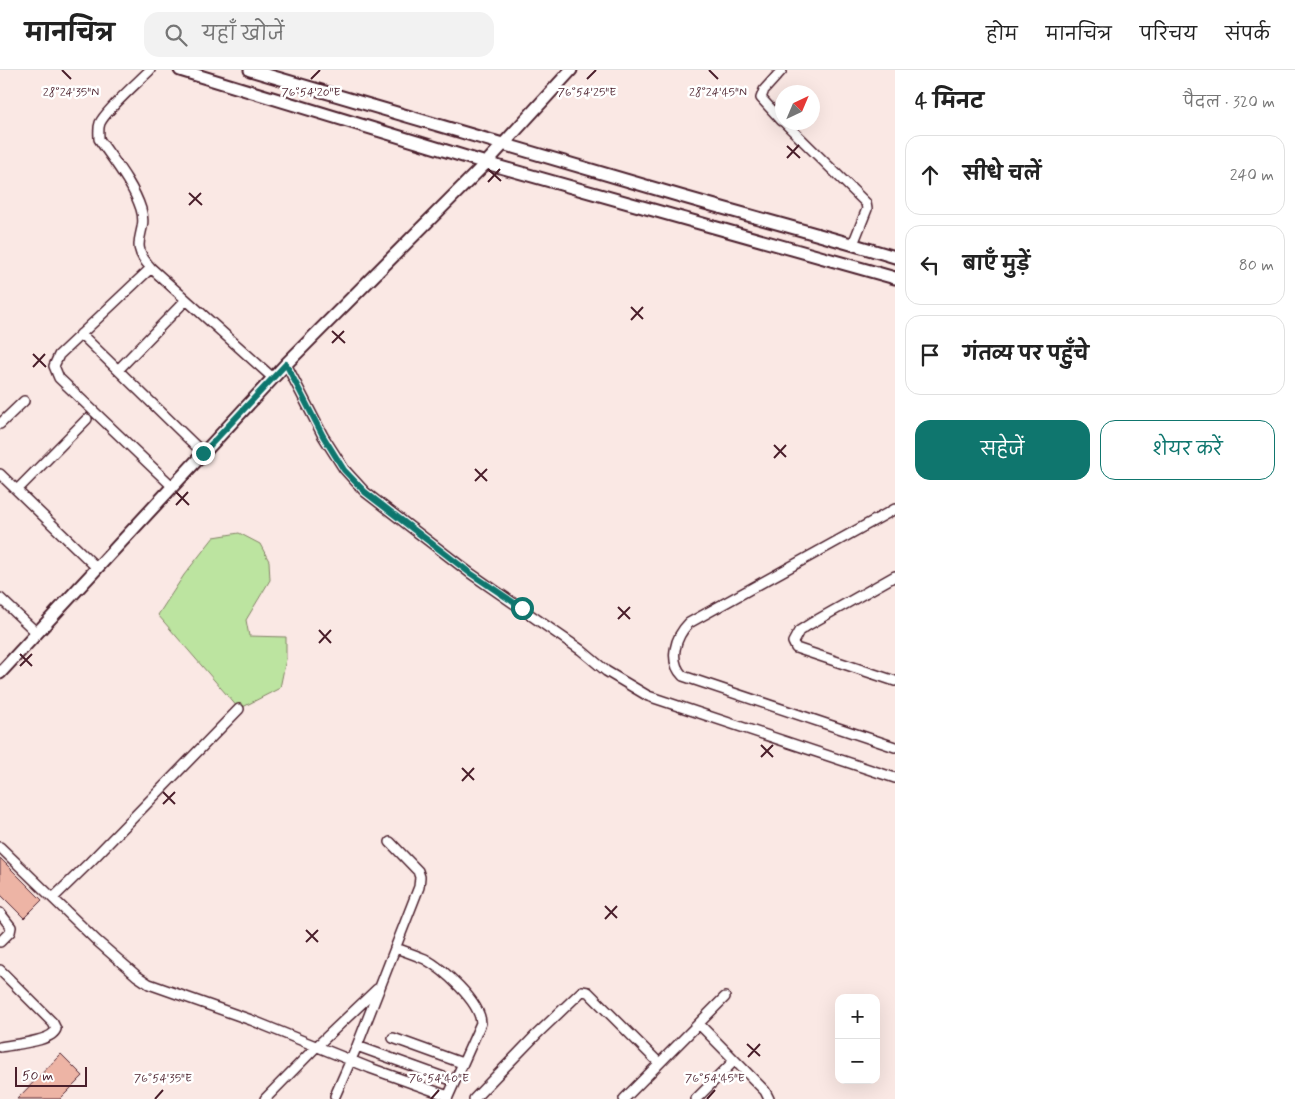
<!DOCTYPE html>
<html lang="hi">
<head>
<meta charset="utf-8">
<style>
	:root { --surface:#fff; --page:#f2f2f2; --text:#222; --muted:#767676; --line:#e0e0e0; --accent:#0f766e }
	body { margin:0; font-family:Mynerve,"Playpen Sans Deva",sans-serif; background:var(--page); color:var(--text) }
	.controls { position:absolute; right:15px; bottom:15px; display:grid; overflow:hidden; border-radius:10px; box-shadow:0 5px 20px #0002 }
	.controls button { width:45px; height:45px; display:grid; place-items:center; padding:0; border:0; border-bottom:1px solid var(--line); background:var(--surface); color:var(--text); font:25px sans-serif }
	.compass { position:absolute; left:775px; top:15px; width:45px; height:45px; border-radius:50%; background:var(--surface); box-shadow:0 5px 20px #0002; rotate:44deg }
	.scale { position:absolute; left:15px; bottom:12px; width:72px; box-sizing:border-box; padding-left:5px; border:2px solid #4a1f2b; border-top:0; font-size:14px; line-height:18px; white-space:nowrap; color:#4a1f2b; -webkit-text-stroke:4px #fff; paint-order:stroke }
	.stop { position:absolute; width:15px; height:15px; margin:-11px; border:4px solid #0f766e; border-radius:50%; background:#fff }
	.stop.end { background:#0f766e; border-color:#fff; box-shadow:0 1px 5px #0008 }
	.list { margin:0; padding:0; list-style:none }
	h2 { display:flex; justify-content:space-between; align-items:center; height:65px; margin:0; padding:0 20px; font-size:21px }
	h2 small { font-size:16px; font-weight:400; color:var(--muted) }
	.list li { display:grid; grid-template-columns:32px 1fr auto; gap:15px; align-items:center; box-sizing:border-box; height:80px; margin:0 10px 10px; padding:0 10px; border:1px solid var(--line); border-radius:15px }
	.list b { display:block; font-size:19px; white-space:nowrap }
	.list em { font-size:16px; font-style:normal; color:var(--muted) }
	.actions { display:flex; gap:10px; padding:15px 20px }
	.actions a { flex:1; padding:11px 0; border:1px solid var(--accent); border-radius:15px; text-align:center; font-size:18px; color:var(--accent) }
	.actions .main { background:var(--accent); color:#fff }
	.icon { flex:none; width:28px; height:28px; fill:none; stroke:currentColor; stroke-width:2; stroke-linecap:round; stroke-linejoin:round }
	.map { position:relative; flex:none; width:895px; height:1029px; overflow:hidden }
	header { display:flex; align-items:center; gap:30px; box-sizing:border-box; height:70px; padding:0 25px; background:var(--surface); border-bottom:1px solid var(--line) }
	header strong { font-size:24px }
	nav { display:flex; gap:28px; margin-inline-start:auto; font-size:18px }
	.search { width:350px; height:45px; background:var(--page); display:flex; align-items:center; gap:12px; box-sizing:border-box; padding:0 18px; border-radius:15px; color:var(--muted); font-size:19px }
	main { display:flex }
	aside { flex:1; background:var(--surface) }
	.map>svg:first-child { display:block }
</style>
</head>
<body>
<header>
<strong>मानचित्र</strong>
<div class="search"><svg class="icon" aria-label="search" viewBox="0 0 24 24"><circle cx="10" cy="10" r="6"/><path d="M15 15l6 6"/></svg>यहाँ खोजें</div>
<nav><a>होम</a><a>मानचित्र</a><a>परिचय</a><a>संपर्क</a></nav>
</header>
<main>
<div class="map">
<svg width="895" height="1029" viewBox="0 0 895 1029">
	<rect width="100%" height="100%" fill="#fae8e4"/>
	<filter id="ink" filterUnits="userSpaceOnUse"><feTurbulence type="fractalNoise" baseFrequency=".02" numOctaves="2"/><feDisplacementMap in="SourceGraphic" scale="10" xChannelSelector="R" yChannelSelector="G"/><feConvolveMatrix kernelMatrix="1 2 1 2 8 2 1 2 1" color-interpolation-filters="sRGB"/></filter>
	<g filter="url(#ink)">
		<path fill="#bce4a0" stroke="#838266" d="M239,463L260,474L269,491L270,510L246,550L249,566L286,567V589L280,618L239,639L158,545L184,505L214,467Z"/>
		<path fill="#edb4a5" stroke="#4a1f2b" d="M0,788L42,830L24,848L0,824Z
			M61,984L83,1006L60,1029H17Z"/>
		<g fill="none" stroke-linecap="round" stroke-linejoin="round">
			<g stroke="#4a1f2b" stroke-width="12">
				<path id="street" d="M150,0C138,12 106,40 100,53C98,58 99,63 99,69C114,91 133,114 141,139C149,165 126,171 151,198L273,308
					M782,0L764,20L761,28L782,51
					M784,52L866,133L867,139L853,174
					M151,198L59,285L54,296L59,308L172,416
					M81,264L203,383
					M286,294L323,366L344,399L365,422L470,503L581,580L606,601L648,626L895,708
					M118,300L186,230
					M0,354L24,331
					M0,404L96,497
					M17,420L87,349
					M895,439L689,553C675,567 668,591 683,606L895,677
					M895,506L810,554L799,561L793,572L796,578L895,611
					M0,528L37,563
					M0,777L97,871L137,906L149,914L251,950L370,998L448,1026
					M53,828L90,792L239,639
					M0,843L11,857L10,862L0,872
					M395,878C405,881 415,885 425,889C443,899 480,931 481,953L447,1029
					M0,900L53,953L56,959C52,972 13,974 0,977
					M699,954L765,1021L769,1029
					M393,968L462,993
					M357,976L454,1011
					M335,1026L357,976L419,817L420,807L418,801L390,772
					M265,1029L317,976L377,919
					M474,1029L536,965L582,921L588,922L659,993
					M624,1029L725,927
					M696,1029L734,991"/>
			</g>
			<g stroke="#4a1f2b" stroke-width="15">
				<path id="secondary" d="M180,0L486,93L895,208
					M250,0C389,42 529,83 670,123C745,145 820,164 895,187
					M0,603L286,294L486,93L571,0"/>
			</g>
			<use href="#street" stroke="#fff" stroke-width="9"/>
			<use href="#secondary" stroke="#fff" stroke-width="11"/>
		</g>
	</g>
	<g fill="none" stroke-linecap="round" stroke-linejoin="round" filter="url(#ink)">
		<path stroke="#0f766e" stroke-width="6" d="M203,383L286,294L323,366L344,400L365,422L470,503L522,538"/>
	</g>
	<path fill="none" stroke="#4a1f2b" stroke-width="2" d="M62,0L71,9M709,0L718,9M311,9L320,0M587,9L596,0M787,76L800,88M787,88L799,75M488,99L501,111M488,112L500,99M189,123L202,135M189,135L201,123M631,237L643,249M631,250L643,237M332,261L345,273M332,273L344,261M33,284L46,297M33,297L45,284M774,375L786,387M774,388L786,375M475,399L487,411M475,411L487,399M176,422L189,435M176,435L188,422M618,537L630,549M618,549L630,537M319,560L331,573M319,573L331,560M20,584L32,596M20,596L32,584M761,675L773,687M761,687L773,675M462,698L474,710M462,711L474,698M163,722L175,734M163,734L175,722M605,836L617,848M605,849L617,836M306,860L318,872M306,872L318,860M747,974L760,986M748,987L760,974M155,1029L163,1020M431,1029L439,1020M707,1029L715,1020"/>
	<g font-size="12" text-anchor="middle" fill="#4a1f2b" stroke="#fff" stroke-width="5" stroke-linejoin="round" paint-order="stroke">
		<text x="71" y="26">28°24'35"N</text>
		<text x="718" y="26">28°24'45"N</text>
		<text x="311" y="26">76°54'20"E</text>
		<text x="587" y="26">76°54'25"E</text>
		<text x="163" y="1012">76°54'35"E</text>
		<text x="439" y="1012">76°54'40"E</text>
		<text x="715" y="1012">76°54'45"E</text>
	</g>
</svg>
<div class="controls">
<button>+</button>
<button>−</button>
</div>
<svg class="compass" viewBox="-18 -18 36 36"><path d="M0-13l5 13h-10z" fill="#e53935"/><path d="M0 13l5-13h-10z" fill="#767676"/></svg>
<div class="scale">50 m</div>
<div class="stop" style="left:522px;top:538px"></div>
<div class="stop end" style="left:203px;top:383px"></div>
</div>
<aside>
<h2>4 मिनट<small>पैदल · 320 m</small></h2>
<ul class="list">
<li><svg class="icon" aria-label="ahead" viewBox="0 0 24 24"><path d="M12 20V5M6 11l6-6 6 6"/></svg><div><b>सीधे चलें</b></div><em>240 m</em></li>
<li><svg class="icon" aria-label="left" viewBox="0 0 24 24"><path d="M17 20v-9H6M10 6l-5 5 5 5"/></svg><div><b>बाएँ मुड़ें</b></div><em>80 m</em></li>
<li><svg class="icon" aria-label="arrive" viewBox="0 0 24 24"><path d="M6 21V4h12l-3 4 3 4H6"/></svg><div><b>गंतव्य पर पहुँचे</b></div></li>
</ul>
<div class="actions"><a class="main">सहेजें</a><a>शेयर करें</a></div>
</aside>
</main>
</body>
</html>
